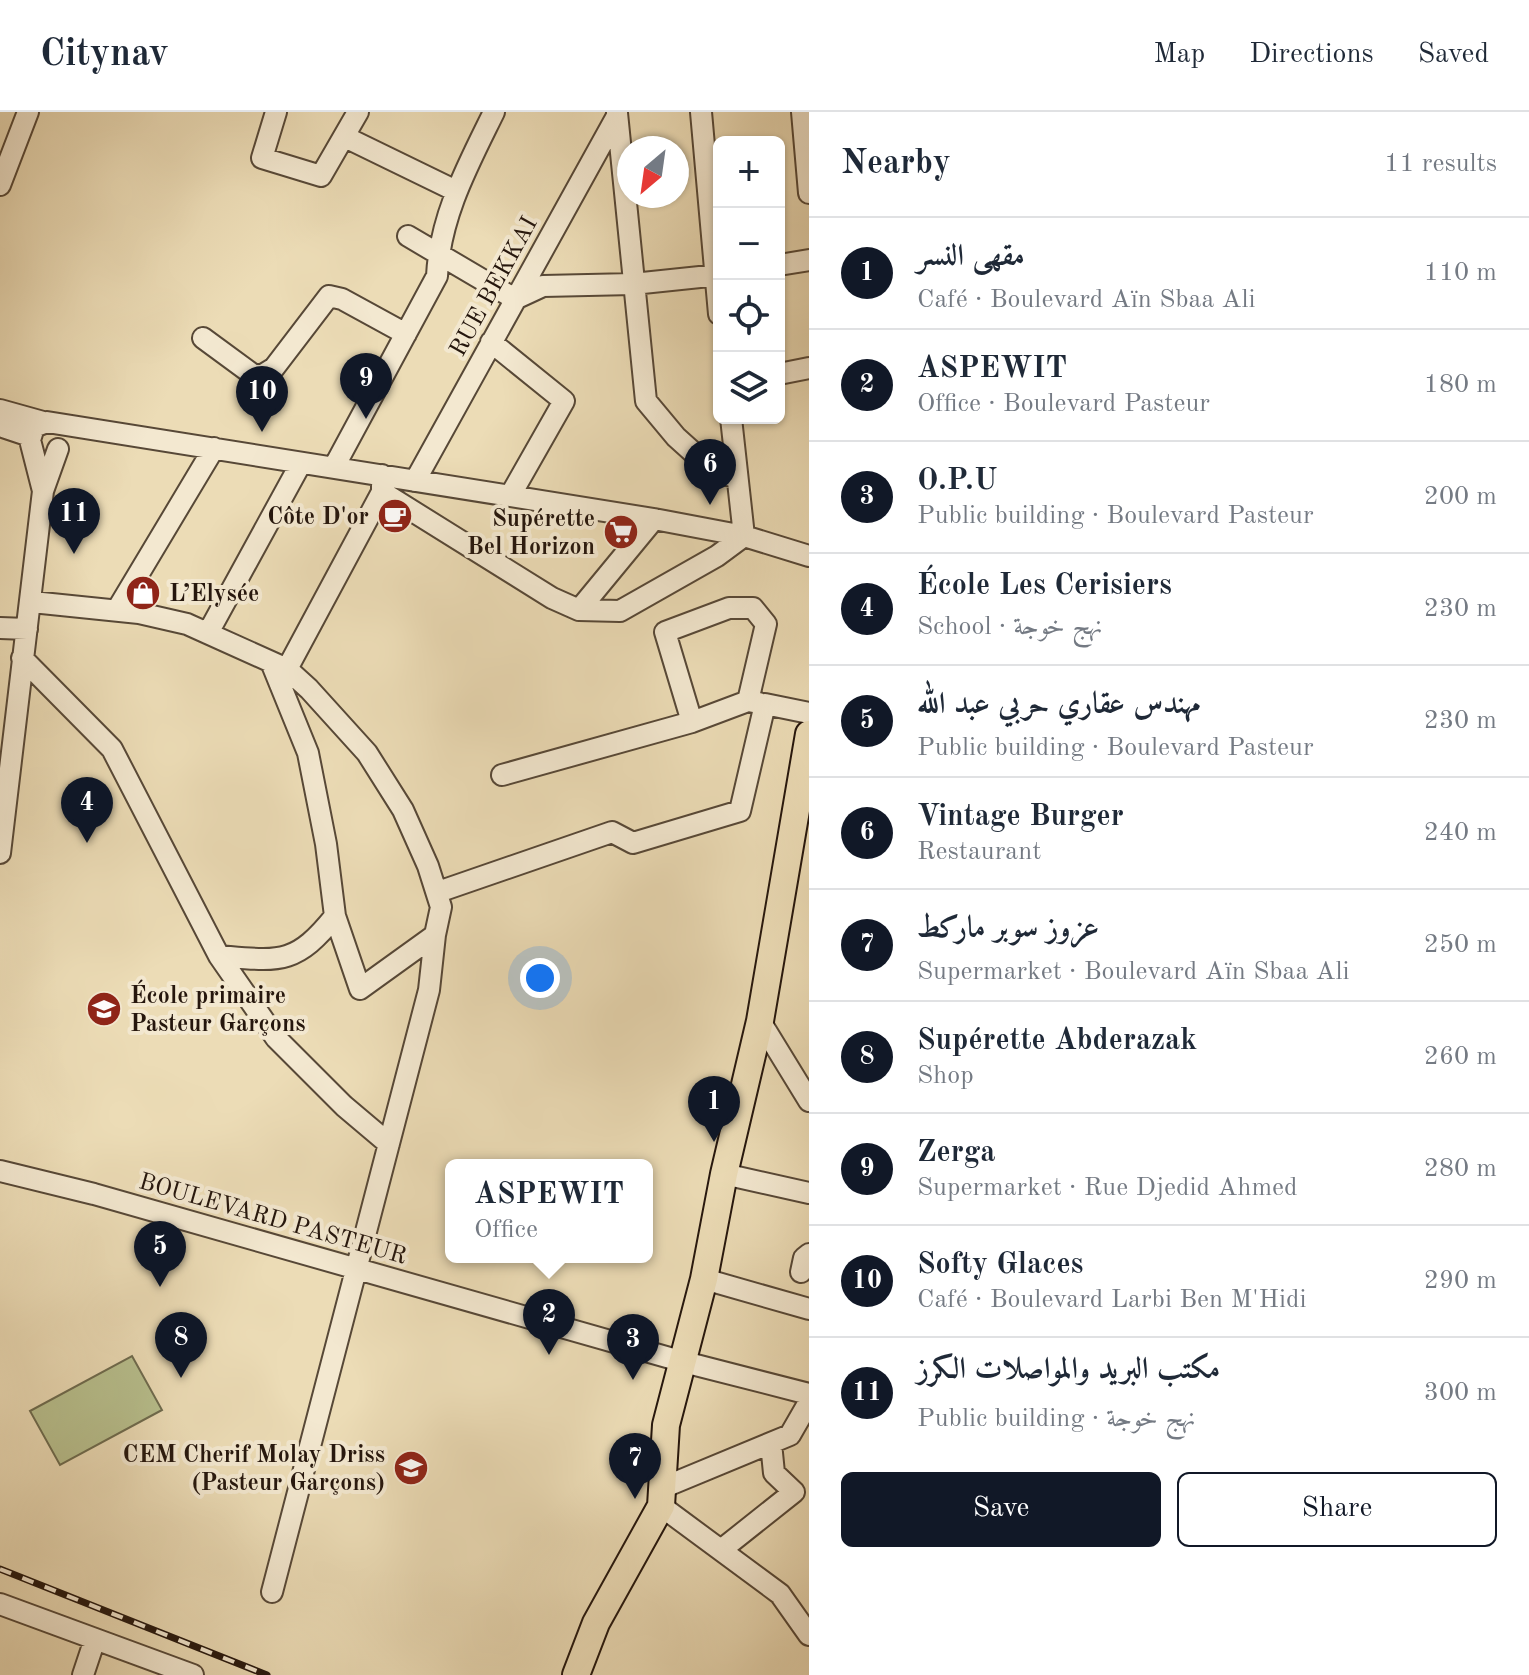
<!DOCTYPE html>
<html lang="en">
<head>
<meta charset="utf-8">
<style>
	:root { --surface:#fff; --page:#f2f2f3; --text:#1f2937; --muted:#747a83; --line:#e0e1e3; --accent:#111827 }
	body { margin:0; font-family:"Old Standard TT",Amiri,serif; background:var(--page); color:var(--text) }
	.controls { position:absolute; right:24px; top:24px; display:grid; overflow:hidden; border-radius:12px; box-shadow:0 2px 6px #0004 }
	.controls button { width:72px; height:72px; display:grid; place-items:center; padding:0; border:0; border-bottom:2px solid var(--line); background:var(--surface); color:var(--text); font:40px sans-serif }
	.compass { position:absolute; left:617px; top:24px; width:72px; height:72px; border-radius:50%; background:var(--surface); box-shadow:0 2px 6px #0004; rotate:209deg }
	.you { position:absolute; left:540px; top:866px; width:28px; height:28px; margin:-20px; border:6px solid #fff; border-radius:50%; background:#1a73e8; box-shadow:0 0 0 12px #1a73e833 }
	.badge { display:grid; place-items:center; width:52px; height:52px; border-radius:50%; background:var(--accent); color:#fff; font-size:26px; font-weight:700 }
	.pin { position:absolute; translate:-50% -66px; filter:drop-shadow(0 2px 4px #0008) }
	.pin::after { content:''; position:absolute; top:42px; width:28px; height:24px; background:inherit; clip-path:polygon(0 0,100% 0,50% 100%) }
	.popup { position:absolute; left:445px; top:1047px; width:208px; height:104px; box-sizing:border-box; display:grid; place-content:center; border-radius:12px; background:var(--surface); filter:drop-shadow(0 2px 6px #0005); font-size:26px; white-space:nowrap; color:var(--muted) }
	.popup b { font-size:30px; color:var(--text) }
	.popup::after { content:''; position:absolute; left:50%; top:100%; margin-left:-16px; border:16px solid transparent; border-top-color:var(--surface) }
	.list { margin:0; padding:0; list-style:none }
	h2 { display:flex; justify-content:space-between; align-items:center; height:104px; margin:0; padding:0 32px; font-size:34px }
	h2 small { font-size:26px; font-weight:400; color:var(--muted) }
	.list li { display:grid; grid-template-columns:52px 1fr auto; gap:24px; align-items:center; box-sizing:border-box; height:112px; padding:0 32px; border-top:2px solid var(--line) }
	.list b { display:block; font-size:30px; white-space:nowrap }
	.list p { margin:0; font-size:26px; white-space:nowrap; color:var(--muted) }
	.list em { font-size:26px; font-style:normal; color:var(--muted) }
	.actions { display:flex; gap:16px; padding:24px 32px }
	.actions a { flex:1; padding:18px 0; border:2px solid var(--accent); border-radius:12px; text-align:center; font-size:28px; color:var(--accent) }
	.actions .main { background:var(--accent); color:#fff }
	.icon { flex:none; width:44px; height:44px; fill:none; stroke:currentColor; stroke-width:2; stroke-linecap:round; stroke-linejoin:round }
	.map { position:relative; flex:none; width:809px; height:1563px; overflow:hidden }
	header { display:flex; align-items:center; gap:48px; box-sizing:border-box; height:112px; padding:0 40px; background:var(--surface); border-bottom:2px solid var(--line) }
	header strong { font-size:38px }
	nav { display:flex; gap:44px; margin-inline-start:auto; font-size:28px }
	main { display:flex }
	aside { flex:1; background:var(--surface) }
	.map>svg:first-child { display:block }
</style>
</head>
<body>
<header>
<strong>Citynav</strong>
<nav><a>Map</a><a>Directions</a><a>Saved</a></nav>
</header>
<main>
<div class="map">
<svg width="809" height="1563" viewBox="0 0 809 1563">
	<rect width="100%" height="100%" fill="#ecdcb6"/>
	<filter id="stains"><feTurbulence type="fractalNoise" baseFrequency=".0025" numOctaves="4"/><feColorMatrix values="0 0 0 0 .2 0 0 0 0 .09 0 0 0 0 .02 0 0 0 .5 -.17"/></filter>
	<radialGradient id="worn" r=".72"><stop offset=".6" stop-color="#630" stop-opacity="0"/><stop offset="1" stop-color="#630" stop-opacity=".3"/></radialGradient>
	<path fill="#b8c08e" stroke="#6e6b4e" stroke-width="2" d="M132,1244L162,1298L60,1353L30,1299Z"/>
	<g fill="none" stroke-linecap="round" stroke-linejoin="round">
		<g stroke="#574837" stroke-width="24">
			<path id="minor" d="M276,0L262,46L321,64L358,0
				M701,0L719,202
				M802,0L809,81
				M617,1L646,289L676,325L716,361L737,365
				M345,25L456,79
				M0,73L28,0
				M408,124L515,187L543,174L633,172L719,163
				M779,153L809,148
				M203,226L252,262L261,264L274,256L329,184L342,187L406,222
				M491,230L564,289L510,384
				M779,262L809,256
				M0,298L43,310
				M731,306L744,424
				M0,314L30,324
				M334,355L437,164C440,104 468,53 494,0
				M382,363V380L552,486L579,498L654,407
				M415,369L617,4
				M43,379L30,328L34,315L47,310L654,407L744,424L809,444
				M32,490L139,501L187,512L287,557L309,577L367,641L403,698L428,754L441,795L435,823L429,878L272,1480
				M117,498L214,336
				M579,498L620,499L717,444L744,424
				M0,516L27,517
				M208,521L301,351
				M22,546L112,637L219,844L276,926L344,994L389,1032
				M287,557L382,380
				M692,610L665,520L729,496H753L766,512L748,589
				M502,663L692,610L748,589L759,591
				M0,741L43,379L58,337
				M438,780L612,720L633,731L740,699L765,592L809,601
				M335,804L360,877L435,823
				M219,844C279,849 295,854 335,804L326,732L308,641L271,550
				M760,909L809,989
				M0,1059L94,1082L684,1250L809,1282
				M724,1062L809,1081
				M801,1160L804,1146L809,1142
				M704,1167L809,1197
				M662,1376L790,1323L809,1290
				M661,1394L780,1482L809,1523
				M721,1438L794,1380L774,1361L771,1331
				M0,1492L193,1563
				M83,1563L95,1527"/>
		</g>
		<g stroke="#25160d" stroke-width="30">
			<path id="major" d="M576,1563L596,1511L661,1394L666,1313L704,1167L724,1062L760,909L809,622"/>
		</g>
		<use href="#minor" stroke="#f3e8d0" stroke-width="20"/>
		<use href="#major" stroke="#ecdcb6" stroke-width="26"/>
		<g stroke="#25160d" stroke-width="7">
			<path id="rail" d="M0,1457L267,1563"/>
		</g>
		<use href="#rail" stroke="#f3e8d0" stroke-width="4" stroke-dasharray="12" stroke-linecap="butt"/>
	</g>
	<defs>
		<g id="cafe-disc" transform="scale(1.8)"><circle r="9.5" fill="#8f2418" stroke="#f3e8d0"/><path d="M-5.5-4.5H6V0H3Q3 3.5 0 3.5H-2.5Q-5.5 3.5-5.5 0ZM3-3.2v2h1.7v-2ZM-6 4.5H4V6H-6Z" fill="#fff"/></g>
		<g id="supermarket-disc" transform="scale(1.8)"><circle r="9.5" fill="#8f2418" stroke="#f3e8d0"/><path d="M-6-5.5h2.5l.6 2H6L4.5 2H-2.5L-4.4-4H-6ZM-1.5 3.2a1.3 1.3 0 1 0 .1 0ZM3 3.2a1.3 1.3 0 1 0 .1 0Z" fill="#fff"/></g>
		<g id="shop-disc" transform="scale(1.8)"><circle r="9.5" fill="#8f2418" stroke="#f3e8d0"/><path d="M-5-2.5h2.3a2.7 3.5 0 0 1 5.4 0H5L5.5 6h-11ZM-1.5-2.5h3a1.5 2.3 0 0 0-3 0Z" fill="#fff"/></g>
		<g id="school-disc" transform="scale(1.8)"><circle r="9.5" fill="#8f2418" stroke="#f3e8d0"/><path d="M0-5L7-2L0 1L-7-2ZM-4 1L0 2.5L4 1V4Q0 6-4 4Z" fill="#fff"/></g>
	</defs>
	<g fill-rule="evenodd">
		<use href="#cafe-disc" x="395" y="404"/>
		<use href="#supermarket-disc" x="621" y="420"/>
		<use href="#shop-disc" x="143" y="481"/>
		<use href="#school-disc" x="104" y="897"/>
		<use href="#school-disc" x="411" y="1356"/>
	</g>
	<g text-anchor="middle" stroke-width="8" stroke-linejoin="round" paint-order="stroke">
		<g font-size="24" fill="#25160d" stroke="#f3e8d0">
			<text transform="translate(493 174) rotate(-61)" y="8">RUE BEKKAI</text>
			<text transform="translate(273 1106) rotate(16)" y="8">BOULEVARD PASTEUR</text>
		</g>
		<g font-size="24" font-weight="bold" fill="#25160d" stroke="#f3e8d0" text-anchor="end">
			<text x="369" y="412">Côte D'or</text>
			<text x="595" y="414">Supérette<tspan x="595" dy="28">Bel Horizon</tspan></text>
			<text x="169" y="489" text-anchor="start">L’Elysée</text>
			<text x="130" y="891" text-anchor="start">École primaire<tspan x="130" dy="28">Pasteur Garçons</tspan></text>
			<text x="385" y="1350">CEM Cherif Molay Driss<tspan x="385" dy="28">(Pasteur Garçons)</tspan></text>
		</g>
	</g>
	<rect width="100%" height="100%" filter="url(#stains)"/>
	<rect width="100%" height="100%" fill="url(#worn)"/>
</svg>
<div class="controls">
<button>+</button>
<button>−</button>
<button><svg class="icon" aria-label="locate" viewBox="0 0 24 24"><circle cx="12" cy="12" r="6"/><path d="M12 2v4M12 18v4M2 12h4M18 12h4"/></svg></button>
<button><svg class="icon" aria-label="layers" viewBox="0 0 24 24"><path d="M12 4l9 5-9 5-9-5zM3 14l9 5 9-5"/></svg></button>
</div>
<svg class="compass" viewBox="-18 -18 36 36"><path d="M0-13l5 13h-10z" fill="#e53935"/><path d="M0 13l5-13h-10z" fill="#747a83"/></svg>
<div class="you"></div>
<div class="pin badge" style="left:714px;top:1030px">1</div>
<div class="pin badge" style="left:549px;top:1243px">2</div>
<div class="popup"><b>ASPEWIT</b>Office</div>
<div class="pin badge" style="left:633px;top:1268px">3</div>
<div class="pin badge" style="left:87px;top:731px">4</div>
<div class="pin badge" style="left:160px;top:1175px">5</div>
<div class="pin badge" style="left:710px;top:393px">6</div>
<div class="pin badge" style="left:635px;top:1387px">7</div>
<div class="pin badge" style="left:181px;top:1266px">8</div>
<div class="pin badge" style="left:366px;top:307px">9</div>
<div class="pin badge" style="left:262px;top:320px">10</div>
<div class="pin badge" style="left:74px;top:442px">11</div>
</div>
<aside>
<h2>Nearby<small>11 results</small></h2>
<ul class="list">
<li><span class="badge">1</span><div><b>مقهى النسر</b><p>Café · Boulevard Aïn Sbaa Ali</p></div><em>110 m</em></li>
<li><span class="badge">2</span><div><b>ASPEWIT</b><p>Office · Boulevard Pasteur</p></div><em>180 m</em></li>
<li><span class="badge">3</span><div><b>O.P.U</b><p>Public building · Boulevard Pasteur</p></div><em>200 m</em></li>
<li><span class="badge">4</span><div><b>École Les Cerisiers</b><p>School · نهج خوجة</p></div><em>230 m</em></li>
<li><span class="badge">5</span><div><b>مهندس عقاري حربي عبد الله</b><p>Public building · Boulevard Pasteur</p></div><em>230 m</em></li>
<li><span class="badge">6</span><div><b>Vintage Burger</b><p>Restaurant</p></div><em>240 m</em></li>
<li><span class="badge">7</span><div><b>عزوز سوبر ماركط</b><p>Supermarket · Boulevard Aïn Sbaa Ali</p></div><em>250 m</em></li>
<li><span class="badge">8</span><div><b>Supérette Abderazak</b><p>Shop</p></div><em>260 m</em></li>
<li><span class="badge">9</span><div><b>Zerga</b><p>Supermarket · Rue Djedid Ahmed</p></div><em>280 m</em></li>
<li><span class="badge">10</span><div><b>Softy Glaces</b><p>Café · Boulevard Larbi Ben M'Hidi</p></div><em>290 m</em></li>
<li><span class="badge">11</span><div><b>مكتب البريد والمواصلات الكرز</b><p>Public building · نهج خوجة</p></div><em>300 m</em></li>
</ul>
<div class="actions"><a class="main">Save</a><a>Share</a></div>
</aside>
</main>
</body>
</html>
